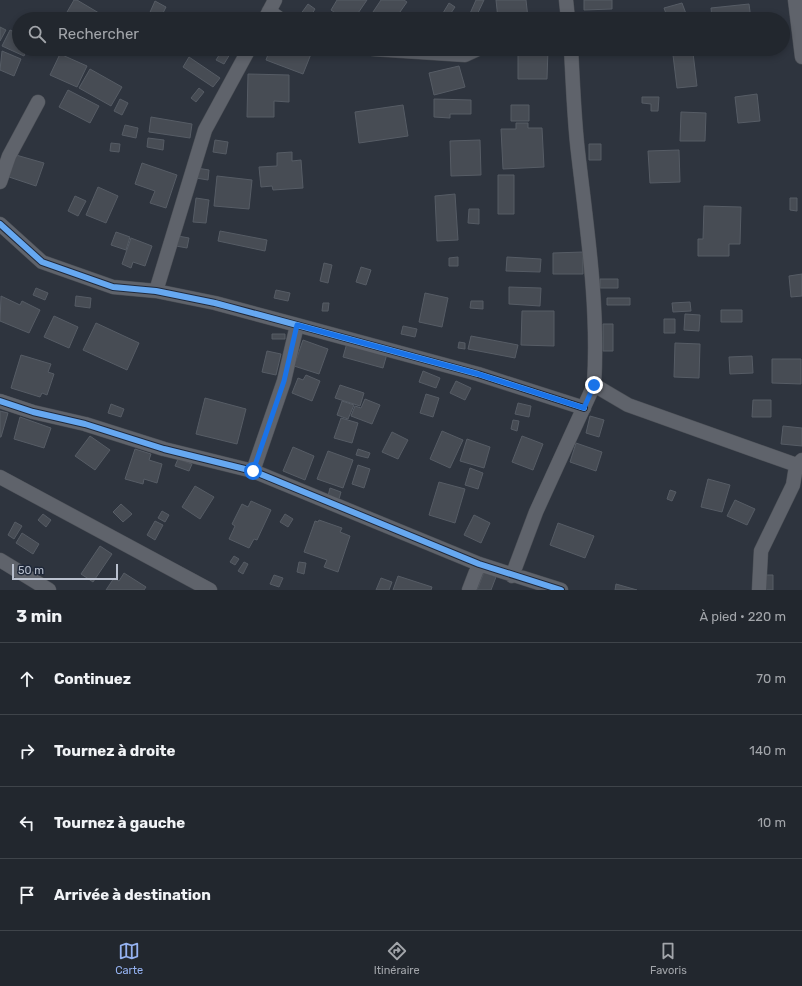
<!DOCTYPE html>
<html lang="fr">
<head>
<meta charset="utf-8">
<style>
	:root { --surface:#22272e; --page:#2a2f36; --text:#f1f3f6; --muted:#a2a5aa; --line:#3f444a; --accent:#95b2f1 }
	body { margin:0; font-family:Rubik,sans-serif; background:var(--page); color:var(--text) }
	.scale { position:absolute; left:12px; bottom:10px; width:106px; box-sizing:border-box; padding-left:4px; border:2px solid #b9c0ce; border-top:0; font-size:11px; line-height:14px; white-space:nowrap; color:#b9c0ce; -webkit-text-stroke:3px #20293a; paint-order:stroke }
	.stop { position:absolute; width:12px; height:12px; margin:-9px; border:3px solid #1a73e8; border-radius:50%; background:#fff }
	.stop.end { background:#1a73e8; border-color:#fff; box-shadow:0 1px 4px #0008 }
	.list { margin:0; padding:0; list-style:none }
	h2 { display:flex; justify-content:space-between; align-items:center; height:52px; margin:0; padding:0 16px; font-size:17px }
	h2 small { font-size:13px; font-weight:400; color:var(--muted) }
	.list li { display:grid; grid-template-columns:26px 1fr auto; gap:12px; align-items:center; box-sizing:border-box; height:72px; padding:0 16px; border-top:1px solid var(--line) }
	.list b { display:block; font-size:15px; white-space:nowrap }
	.list em { font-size:13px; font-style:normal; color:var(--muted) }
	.icon { flex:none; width:22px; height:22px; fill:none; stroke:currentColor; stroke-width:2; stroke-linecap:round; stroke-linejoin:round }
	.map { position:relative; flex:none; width:802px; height:590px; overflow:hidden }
	.search { position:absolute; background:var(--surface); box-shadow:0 2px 6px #0003; left:12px; right:12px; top:12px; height:44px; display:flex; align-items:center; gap:10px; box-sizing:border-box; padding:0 14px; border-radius:22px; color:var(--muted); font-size:15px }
	.sheet { height:340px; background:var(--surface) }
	nav { display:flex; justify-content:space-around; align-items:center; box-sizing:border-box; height:56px; border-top:1px solid var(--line); background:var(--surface); font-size:11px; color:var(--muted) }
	nav a { display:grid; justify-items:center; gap:2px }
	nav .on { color:var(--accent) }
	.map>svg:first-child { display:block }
</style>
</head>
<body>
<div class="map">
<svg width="802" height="590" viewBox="0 0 802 590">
	<rect width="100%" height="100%" fill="#2e343e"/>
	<path fill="#474c54" stroke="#565c65" d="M74,0H77L109,19H63Z
		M337,0H367L354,19H344L331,10Z
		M381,0H404L407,2L395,19H370L369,18Z
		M476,0H484L475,19H471L468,18Z
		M496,0H526L528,18L498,19Z
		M584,0H612V9L584,10Z
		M155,1L166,7L160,19H147Z
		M449,3L455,7L449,16L443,13Z
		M682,3L688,19H668L664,8Z
		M308,4L315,9L309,19L300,15Z
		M749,4L751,19H712L711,8Z
		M0,27L6,30L0,41Z
		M10,30L19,34V49H27L24,56L2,46Z
		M193,49H207L203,55Z
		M223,49H233L224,64L216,60Z
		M270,49H297L311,54L303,74L266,60Z
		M518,49H548L547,79H518Z
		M2,51L21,59L14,76L0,70Z
		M693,53L697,86L677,88L673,55Z
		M60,54L87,66L77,87L50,75Z
		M189,57L220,78L213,87L183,67Z
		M459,66L465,87L434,95L429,73Z
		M90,69L122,87L111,106L79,88Z
		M248,74L289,75V102L274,101V117H247Z
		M199,88L204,92L196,102L191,98Z
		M68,90L99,106L90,123L59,107Z
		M757,94L760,121L738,123L735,97Z
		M642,97H659L658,111H651V104L642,103Z
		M120,99L128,103L122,115L114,111Z
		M434,99L471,100V114H450V118L434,117Z
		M403,105L408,136L359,143L355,112Z
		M511,105H529V121H511Z
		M681,112L706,113L705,141H680Z
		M151,117L192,124L190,138L149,132Z
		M516,123H528V128H542L544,167L503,169L501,129H516Z
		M125,125L138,128L136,138L122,135Z
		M148,138L164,140L163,150L147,147Z
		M215,140L228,142L226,154L213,152Z
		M480,140L481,175L451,176L450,141Z
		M111,143L120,144L119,152L110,151Z
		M589,144H601V160H589Z
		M679,150L680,182L650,183L648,151Z
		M292,152V161L301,160L303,188L273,190L272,186L261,187L259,167L277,166V153Z
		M16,155L44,163L36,186L9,177Z
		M142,163L177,175L166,208L150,203L155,191L135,184Z
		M197,168L209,170L208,180L196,178Z
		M498,175H514V214H498Z
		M217,176L252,180L249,209L214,206Z
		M98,187L118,196L106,223L86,215Z
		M455,194L458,240L437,241L435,196Z
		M75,196L86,201L78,216L68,211Z
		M196,198L209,200L206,223L193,222Z
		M790,198H797V211L790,210Z
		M704,206L741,207L740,244H729V256H698V239H703Z
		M469,209H479V224L468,223Z
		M220,231L267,240L265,251L218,241Z
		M116,232L130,237L126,250L111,245Z
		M178,236L189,238L187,248L176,246Z
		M131,238L152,246L145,266L133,262L131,268L122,264Z
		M583,252V274H553V253Z
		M458,257V266H449V258Z
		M507,257L541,259L540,272L506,271Z
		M324,263L332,265L328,283L320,281Z
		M361,267L371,270L366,285L356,282Z
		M802,274V296L791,297L789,276Z
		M600,279H618V288H600Z
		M509,287L541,288L540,306L509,304Z
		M36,288L48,293L45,300L33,295Z
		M276,290L290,293L288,301L274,298Z
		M425,293L448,298L442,327L419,322Z
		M1,296L20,305L22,301L40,310L29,333L0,321Z
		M76,296L91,298L90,308L75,306Z
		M607,298H630V305H607Z
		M471,301H483V309L470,308Z
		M690,302L691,311L673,312L672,303Z
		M323,303H329L328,311H322Z
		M721,310H742V322H721Z
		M522,311H554V346L521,345Z
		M685,314L700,315L699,331L684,330Z
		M54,316L78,327L69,348L44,337Z
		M664,319H675V333H664Z
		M96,323L139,343L127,370L83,350Z
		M603,324H613V351H603Z
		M403,326L417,329L415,337L401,334Z
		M272,334H285V339H272Z
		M471,336L518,345L515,358L468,349Z
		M303,340L328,349L319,374L294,366Z
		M459,342L465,343V349L458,348Z
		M347,343L387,354L383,368L343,357Z
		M675,343L700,344L699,378L674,377Z
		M267,351L281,354L276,375L262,372Z
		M21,355L51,364L48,372L54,374L47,395L42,393L40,397L11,388Z
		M752,356L753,373L730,374L729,357Z
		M772,359H801V384L772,383Z
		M423,371L440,378L436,388L419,382Z
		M306,375L320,381L312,401L292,393L298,378L303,380Z
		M456,381L471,388L465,400L450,393Z
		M340,385L364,393L360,406L335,398Z
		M426,394L439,398L433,417L420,413Z
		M205,398L246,409L237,444L196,434Z
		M365,399L380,405L372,424L351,416L355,406L361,408Z
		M753,400H771V417H752Z
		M342,401L354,405L348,419L337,415Z
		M518,403L531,406L529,417L515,414Z
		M111,404L124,409L121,417L108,413Z
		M0,411L8,413L1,437H0Z
		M590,416L604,420L599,437L586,433Z
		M20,417L51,428L44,448L14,439Z
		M341,418L358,423L352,443L334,438Z
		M513,420L519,421L517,431L511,429Z
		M783,426L802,428V446L781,444Z
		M442,431L463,440L450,468L430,459Z
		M392,432L408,440L398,459L382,452Z
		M90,436L110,450L95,470L75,456Z
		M522,436L543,444L533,470L512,462Z
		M467,439L490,447L484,468L460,461Z
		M576,443L602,452L596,471L570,462Z
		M293,447L314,456L305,480L283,471Z
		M135,449L151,454L149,460L162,464L157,483L144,479L143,484L125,479Z
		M358,449L370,453L368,458L356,455Z
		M328,451L353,460L343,488L317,479Z
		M178,459L192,464L189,471L175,466Z
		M358,465L370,469L364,488L352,484Z
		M470,468L483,473L478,489L465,485Z
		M708,479L730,485L722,512L701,507Z
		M439,482L465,489L455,523L429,515Z
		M195,486L214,497L200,519L182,507Z
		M330,488L341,492L339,499L328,496Z
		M670,490L676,492L672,501L667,499Z
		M735,500L755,509L747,525L727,516Z
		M251,501L271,510L257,540L254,539L249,548L229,539L235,526L232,524L242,504L248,507Z
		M121,504L132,514L123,522L113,512Z
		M162,511L169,515L165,522L158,518Z
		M43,514L51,520L46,527L38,520Z
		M285,514L293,519L288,527L280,522Z
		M474,515L490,523L481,543L464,535Z
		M319,520L342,528L340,532L350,536L338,572L324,567L327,560L304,552L315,521L318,522Z
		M155,521L163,525L155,540L147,535Z
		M15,522L22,526L14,539L8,535Z
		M558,523L594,536L585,558L550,545Z
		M22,533L39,544L33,554L16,543Z
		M100,546L112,554L93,582L81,574Z
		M234,556L239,559L235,565L230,562Z
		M244,562L248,564L243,574L238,571Z
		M299,562L306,563L304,574L297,572Z
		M484,572L496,577L491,590H477Z
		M124,573L146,587L144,590H106L114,578L119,581Z
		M274,575L283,578L279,587L270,584Z
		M763,575H773V590H763Z
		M398,576L432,587L431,590H393Z
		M381,578L392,582L389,590H376Z
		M616,584L637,590H615Z"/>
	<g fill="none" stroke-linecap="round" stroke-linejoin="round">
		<g stroke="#4b4f56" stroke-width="15">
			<path id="minor" d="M566,0L568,19
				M795,0L802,57
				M269,11L280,19
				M265,19L275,0
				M373,49L465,55L478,49
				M0,182L9,156L38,102
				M0,224L42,262L113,287L156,291L215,303L297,325L478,374L584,408
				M156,291L205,130L249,49
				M594,385L628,405L802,467
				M0,401L33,412L85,424L164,449L253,471L479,564L561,590
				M253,471L284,381L297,325
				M0,477L210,590
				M0,560L49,590
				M512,576L536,512L594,385C599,307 587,230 578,152C574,118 573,83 571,49
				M469,590L479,564
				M759,590L761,551L793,485L796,466L802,460"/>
		</g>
		<use href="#minor" stroke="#5f636b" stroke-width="14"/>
		<g stroke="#20293a" stroke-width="8">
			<path id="cycleway" d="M0,224L42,262L113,287L156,291L215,303L297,325L478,374L584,408
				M0,401L33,412L85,424L164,449L253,471L479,564L561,590"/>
		</g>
		<use href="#cycleway" stroke="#66a8f1" stroke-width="6"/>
	</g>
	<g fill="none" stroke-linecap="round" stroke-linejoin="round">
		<path stroke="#1a73e8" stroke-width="5" d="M253,471L284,381L297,325L478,374L584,408L594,385"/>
	</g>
</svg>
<div class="scale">50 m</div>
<div class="stop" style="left:253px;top:471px"></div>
<div class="stop end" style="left:594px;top:385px"></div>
<div class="search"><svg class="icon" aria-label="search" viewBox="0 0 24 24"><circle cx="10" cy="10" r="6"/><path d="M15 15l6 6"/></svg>Rechercher</div>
</div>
<section class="sheet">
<h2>3 min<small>À pied · 220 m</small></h2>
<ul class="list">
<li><svg class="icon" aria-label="ahead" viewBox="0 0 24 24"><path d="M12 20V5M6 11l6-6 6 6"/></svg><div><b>Continuez</b></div><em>70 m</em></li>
<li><svg class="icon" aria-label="right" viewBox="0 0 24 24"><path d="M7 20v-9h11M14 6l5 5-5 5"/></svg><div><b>Tournez à droite</b></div><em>140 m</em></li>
<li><svg class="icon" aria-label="left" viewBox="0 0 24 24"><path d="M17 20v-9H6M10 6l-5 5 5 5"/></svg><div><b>Tournez à gauche</b></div><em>10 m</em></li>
<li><svg class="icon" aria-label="arrive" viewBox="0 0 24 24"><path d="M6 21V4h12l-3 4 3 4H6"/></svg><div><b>Arrivée à destination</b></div></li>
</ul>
</section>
<nav>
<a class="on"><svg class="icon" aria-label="map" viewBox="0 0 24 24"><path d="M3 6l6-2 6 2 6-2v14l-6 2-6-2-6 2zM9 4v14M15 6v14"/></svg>Carte</a>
<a><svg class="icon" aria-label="directions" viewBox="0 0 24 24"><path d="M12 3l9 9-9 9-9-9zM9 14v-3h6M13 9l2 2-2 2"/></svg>Itinéraire</a>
<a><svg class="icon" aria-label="saved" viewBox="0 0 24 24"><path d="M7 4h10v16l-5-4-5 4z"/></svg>Favoris</a>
</nav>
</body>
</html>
